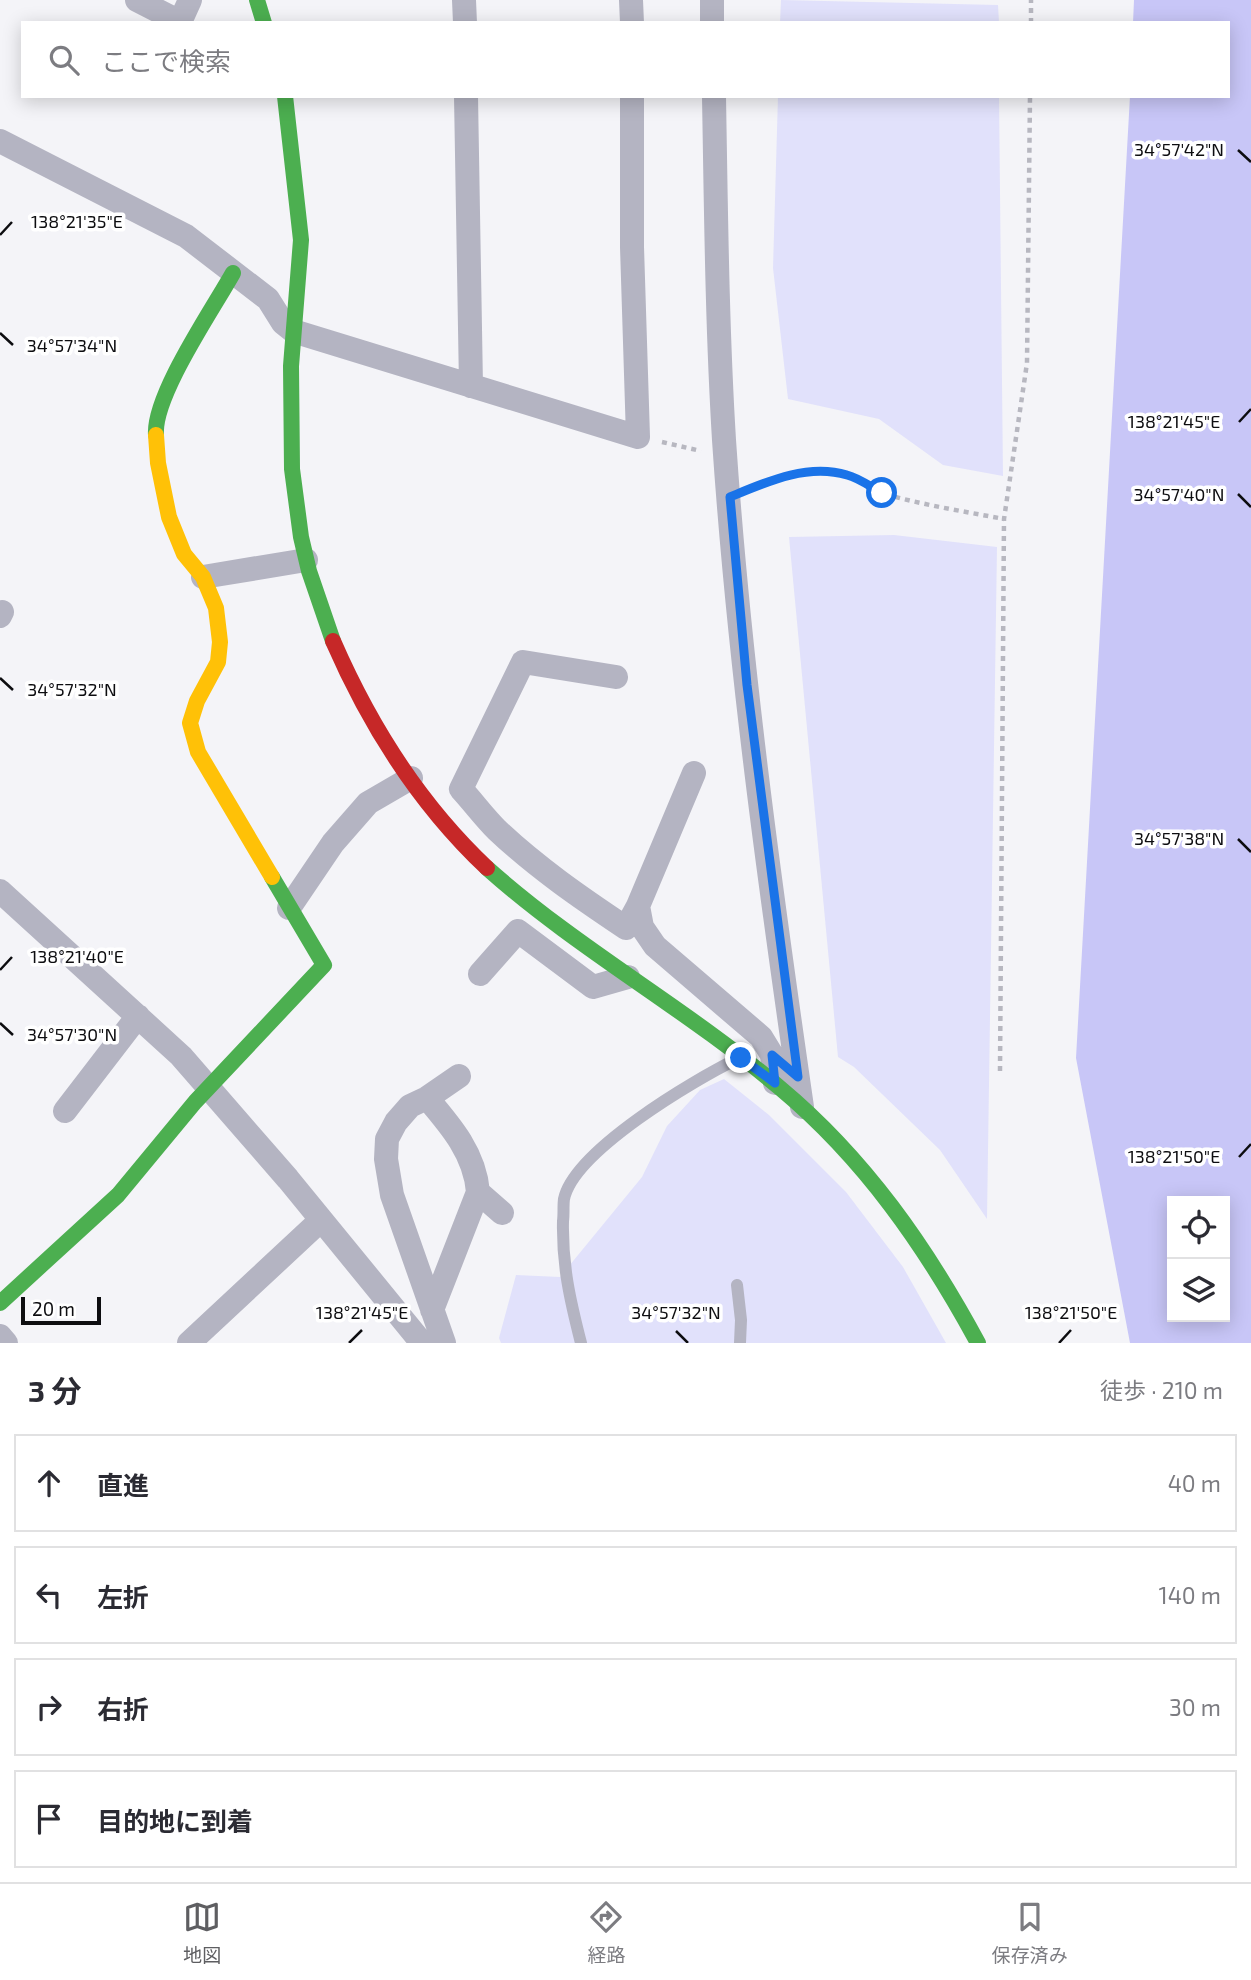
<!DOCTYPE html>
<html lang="ja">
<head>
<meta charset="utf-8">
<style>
	:root { --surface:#fff; --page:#f2f2f3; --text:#2b2b33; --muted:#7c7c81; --line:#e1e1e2; --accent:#5e5e61 }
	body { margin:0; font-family:"Exo 2","Noto Sans JP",sans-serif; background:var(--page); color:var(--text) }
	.controls { position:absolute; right:21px; bottom:21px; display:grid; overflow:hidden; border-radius:0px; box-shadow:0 4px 18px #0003 }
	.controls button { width:63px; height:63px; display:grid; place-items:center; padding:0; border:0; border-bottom:2px solid var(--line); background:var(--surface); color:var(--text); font:35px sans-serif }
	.scale { position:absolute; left:21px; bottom:18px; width:80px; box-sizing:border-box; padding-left:7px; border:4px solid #0d0d10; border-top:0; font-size:19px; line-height:24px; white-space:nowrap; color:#0d0d10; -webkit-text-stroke:5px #fff; paint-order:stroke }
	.stop { position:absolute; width:21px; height:21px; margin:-16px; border:5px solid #1a73e8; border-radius:50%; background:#fff }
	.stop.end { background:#1a73e8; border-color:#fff; box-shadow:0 2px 7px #0008 }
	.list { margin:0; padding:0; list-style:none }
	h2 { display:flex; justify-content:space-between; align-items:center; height:91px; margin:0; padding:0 28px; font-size:30px }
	h2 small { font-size:23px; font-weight:400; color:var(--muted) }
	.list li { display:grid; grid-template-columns:46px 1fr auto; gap:21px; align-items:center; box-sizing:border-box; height:98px; margin:0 14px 14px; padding:0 14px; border:2px solid var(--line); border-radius:0px }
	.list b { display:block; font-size:26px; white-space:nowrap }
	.list em { font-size:23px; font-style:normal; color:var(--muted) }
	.icon { flex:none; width:38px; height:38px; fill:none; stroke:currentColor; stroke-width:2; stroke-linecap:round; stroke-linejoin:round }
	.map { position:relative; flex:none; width:1251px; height:1343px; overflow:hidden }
	.search { position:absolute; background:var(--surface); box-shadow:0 4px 18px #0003; left:21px; right:21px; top:21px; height:77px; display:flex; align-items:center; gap:18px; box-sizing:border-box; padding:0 24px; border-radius:0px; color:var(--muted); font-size:26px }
	.sheet { height:539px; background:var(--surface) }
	nav { display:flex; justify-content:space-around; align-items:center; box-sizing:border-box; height:98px; border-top:2px solid var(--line); background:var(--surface); font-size:19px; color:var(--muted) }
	nav a { display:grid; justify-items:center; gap:4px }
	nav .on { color:var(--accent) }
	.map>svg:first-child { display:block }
</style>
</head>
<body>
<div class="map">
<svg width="1251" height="1343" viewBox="0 0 1251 1343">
	<rect width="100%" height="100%" fill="#f4f4f8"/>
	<path fill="#e1e1fb" d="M781,0L998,5L999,23H780Z
		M778,96H999L1003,476L943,465L879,419L788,399L773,268Z
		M894,535L997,547L987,1219L940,1150L854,1067L838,1057L789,537Z
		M724,1079L769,1115L846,1192L903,1267L946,1343H501L499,1338L516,1275L560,1277L642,1177L667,1126L700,1090Z"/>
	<path fill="#c8c6f7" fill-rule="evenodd" d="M1134,0H1251V1343H1130L1076,1058L1130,96H1228V23H1133ZM1172,1201H1225V1317H1172Z"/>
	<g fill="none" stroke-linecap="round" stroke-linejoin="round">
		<path stroke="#b7b7c0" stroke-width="4.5" stroke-dasharray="5 5" stroke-linecap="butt" d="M1031,23V0
			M662,442L701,451
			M753,488C782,476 817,465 848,475C864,480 876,492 892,496C929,506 967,512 1004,519
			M1000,1071L1004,519L1027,363L1030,96"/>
		<path stroke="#b4b4c2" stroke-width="12" d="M737,1285L741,1320L740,1343
			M581,1343C570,1300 562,1265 563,1221C564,1214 563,1206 564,1199C574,1151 694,1080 737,1059"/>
		<path stroke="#b4b4c2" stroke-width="24" d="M137,0L180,22L190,0
			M464,0L465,23
			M631,0L632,23
			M712,0V23
			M466,96L471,386
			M714,96C716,211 717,325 724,440C739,663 770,886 802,1107
			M0,141L186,236L268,299L283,323L293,331L638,437L632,247V96
			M203,577L306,560
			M0,616L2,612
			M616,677L523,662L461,789C473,802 484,817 497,830C536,867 581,898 626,928L638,906
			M694,773L638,906L642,927L655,946L761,1037L772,1055L775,1083
			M0,891L181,1056L288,1179L422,1343
			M289,908L333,843L368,803L411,778
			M480,974L518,931L593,987L628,977
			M427,1098C451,1126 475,1154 478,1192L502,1213
			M65,1111L138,1016
			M432,1310L478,1192
			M0,1336L6,1343
			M189,1343L321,1220
			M444,1343L392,1195L386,1159L387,1139L396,1122L410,1106L427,1098L459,1076"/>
		<path stroke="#4caf50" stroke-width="16" d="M257,0L264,23
			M285,96L301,240L291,366L292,469L301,537L309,571L333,641
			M156,435C153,396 213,309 233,273
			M487,868C579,950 687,1009 780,1088C865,1159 926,1247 978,1343
			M0,1303L118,1195L195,1102L324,965L272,877"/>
		<path stroke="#ffc107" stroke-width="16" d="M156,435L158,463L169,517L184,554L203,577L216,608L220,642L218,662L197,701L190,723L198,752L272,877"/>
		<path stroke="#c62828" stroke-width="16" d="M333,641C370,726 419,804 487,868"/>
	</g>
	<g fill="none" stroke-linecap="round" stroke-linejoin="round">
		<path stroke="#1a73e8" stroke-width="9" d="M741,1058L775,1083L772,1055L798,1077L747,685L730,497C766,482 807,463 847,475C859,478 871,487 882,493"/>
	</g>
	<path fill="none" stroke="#0d0d10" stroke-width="2.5" d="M1238,150L1251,162M0,235L12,222M0,333L13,345M1239,422L1251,409M1238,494L1251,507M0,678L13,690M1238,839L1251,852M0,970L12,957M0,1023L13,1035M1239,1157L1251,1144M676,1331L688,1343M349,1343L362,1330M1059,1343L1071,1330"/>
	<g font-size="18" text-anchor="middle" fill="#0d0d10" stroke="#fff" stroke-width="7" stroke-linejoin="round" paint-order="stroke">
		<text x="1179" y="156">34°57'42"N</text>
		<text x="77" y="228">138°21'35"E</text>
		<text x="72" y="352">34°57'34"N</text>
		<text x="1174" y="428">138°21'45"E</text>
		<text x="1179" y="501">34°57'40"N</text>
		<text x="72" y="696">34°57'32"N</text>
		<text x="1179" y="845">34°57'38"N</text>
		<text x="77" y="963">138°21'40"E</text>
		<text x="72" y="1041">34°57'30"N</text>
		<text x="1174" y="1163">138°21'50"E</text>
		<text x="362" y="1319">138°21'45"E</text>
		<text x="1071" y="1319">138°21'50"E</text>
		<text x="676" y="1319">34°57'32"N</text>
	</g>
</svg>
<div class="controls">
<button><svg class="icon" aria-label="locate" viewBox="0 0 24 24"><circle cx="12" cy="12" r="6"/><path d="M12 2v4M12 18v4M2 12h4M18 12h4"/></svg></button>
<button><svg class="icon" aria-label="layers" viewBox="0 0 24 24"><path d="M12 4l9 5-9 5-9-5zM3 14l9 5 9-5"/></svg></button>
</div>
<div class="scale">20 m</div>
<div class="stop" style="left:882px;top:493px"></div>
<div class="stop end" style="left:741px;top:1058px"></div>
<div class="search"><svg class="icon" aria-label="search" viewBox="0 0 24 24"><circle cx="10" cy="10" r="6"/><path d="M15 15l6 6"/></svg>ここで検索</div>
</div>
<section class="sheet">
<h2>3 分<small>徒歩 · 210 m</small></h2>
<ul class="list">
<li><svg class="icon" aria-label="ahead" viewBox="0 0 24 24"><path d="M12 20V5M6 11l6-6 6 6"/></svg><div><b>直進</b></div><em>40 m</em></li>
<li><svg class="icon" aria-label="left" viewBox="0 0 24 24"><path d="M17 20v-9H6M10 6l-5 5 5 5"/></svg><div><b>左折</b></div><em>140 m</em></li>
<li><svg class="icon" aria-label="right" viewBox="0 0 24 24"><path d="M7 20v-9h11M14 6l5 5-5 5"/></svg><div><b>右折</b></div><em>30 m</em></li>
<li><svg class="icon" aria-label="arrive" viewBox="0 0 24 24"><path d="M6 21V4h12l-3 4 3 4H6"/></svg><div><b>目的地に到着</b></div></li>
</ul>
</section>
<nav>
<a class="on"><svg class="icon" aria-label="map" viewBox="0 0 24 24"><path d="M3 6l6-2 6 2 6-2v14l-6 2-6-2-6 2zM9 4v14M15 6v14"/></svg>地図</a>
<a><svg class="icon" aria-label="directions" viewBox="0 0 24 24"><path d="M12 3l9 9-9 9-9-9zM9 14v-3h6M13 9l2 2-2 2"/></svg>経路</a>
<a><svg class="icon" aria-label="saved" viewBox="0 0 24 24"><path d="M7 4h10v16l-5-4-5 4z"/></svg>保存済み</a>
</nav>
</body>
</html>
